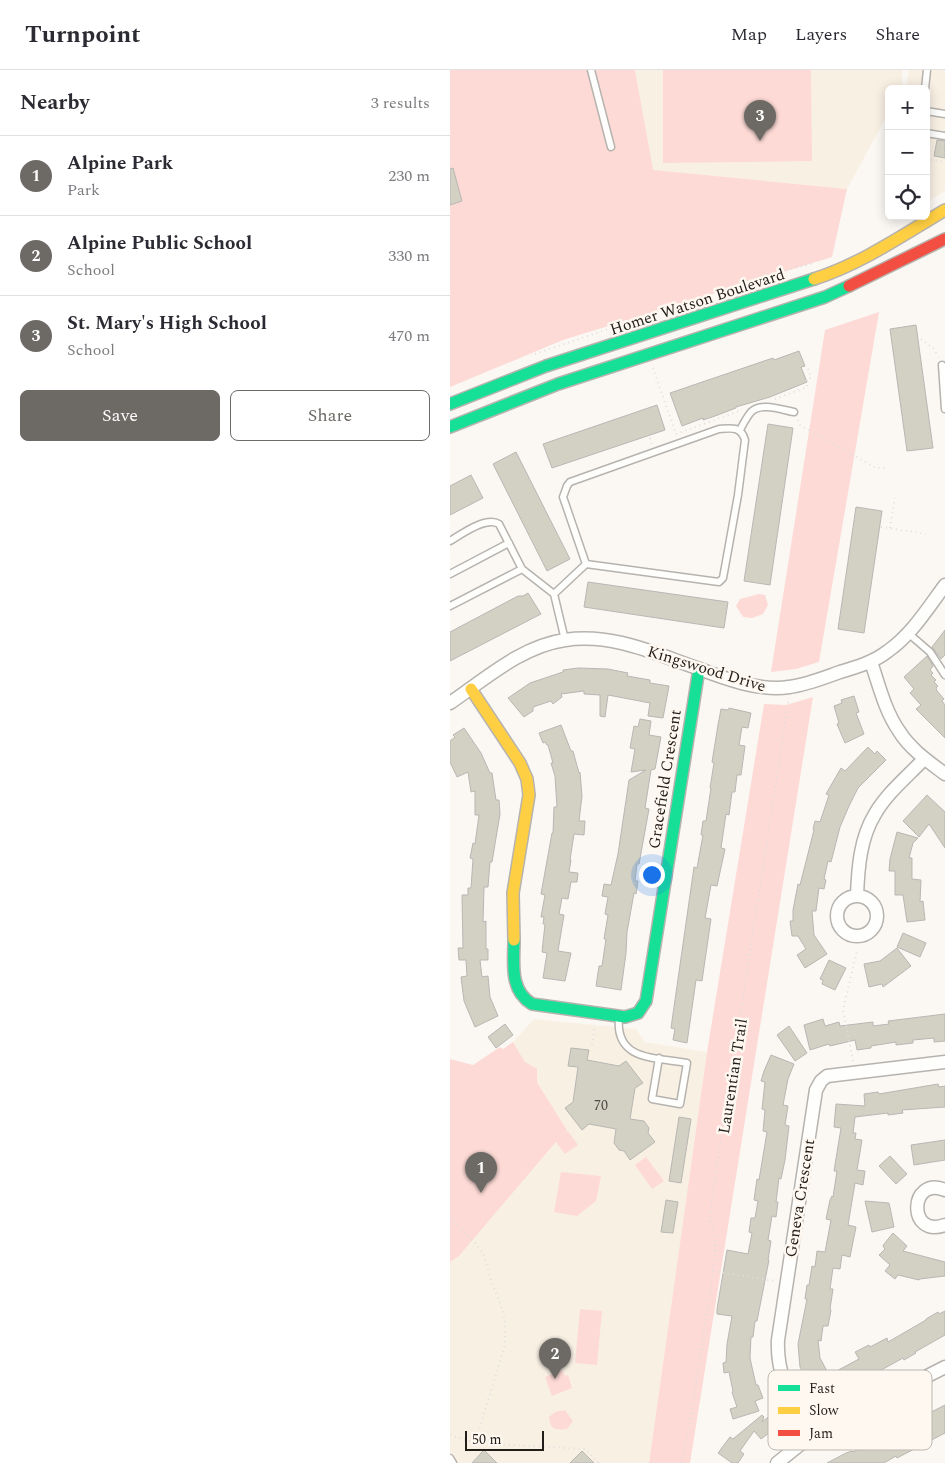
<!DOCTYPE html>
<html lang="en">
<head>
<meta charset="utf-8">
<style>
	:root { --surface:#fff; --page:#f2f2f3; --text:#2b2b33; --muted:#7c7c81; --line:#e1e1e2; --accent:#6d6a66 }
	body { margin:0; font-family:Spectral,serif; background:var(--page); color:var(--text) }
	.controls { position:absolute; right:15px; top:15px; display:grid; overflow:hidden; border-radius:8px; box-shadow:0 2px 12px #0003 }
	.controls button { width:45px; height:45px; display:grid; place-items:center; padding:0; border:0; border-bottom:1px solid var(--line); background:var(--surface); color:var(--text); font:25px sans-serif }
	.scale { position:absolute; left:15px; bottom:12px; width:79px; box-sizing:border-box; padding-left:5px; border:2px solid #211e1a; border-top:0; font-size:14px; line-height:18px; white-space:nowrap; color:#211e1a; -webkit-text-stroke:4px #fef8f1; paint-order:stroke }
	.you { position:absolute; left:201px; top:804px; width:18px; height:18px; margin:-12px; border:4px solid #fff; border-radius:50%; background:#1a73e8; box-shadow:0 0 0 8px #1a73e833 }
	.badge { display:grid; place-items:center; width:32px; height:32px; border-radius:50%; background:var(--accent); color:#fff; font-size:16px; font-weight:700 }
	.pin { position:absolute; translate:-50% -41px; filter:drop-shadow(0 1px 2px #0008) }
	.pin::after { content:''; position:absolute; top:26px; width:18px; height:15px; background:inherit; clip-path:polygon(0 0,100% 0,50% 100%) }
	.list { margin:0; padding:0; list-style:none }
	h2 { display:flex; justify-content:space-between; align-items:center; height:65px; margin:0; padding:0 20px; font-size:21px }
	h2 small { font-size:16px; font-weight:400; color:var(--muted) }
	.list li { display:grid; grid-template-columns:32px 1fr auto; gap:15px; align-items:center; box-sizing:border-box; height:80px; padding:0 20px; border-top:1px solid var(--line) }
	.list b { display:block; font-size:19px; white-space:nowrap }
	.list p { margin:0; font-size:16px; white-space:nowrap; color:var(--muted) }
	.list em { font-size:16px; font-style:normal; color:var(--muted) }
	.actions { display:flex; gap:10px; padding:15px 20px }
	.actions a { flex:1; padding:11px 0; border:1px solid var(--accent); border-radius:8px; text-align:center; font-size:18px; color:var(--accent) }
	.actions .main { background:var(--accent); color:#fff }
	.icon { flex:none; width:28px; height:28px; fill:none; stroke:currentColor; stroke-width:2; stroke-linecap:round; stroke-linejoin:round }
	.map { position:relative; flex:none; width:495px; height:1393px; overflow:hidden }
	header { display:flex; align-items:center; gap:30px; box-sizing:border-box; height:70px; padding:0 25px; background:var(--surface); border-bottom:1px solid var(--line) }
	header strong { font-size:24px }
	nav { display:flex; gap:28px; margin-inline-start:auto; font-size:18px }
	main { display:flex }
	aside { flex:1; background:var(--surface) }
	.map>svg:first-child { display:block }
</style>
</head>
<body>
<header>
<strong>Turnpoint</strong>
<nav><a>Map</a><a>Layers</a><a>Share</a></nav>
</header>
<main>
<aside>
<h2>Nearby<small>3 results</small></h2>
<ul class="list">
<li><span class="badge">1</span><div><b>Alpine Park</b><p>Park</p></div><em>230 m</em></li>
<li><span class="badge">2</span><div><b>Alpine Public School</b><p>School</p></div><em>330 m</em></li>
<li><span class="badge">3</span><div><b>St. Mary's High School</b><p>School</p></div><em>470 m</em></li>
</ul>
<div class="actions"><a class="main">Save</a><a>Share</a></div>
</aside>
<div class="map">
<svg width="495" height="1393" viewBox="0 0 495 1393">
	<rect width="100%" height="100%" fill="#fbf8f4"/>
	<path fill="#f9f0e4" d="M185,0H452V17L451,19H439V42L397,119L202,100Z
		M459,0H495V121L476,133V19H456Z
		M84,949L186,959L195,972L257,982L199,1393H0V1192L9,1186L117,1060L63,972Z"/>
	<path fill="#fddad5" d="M0,0H185L203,100L397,119L382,187L113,270L0,317Z
		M213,0H361L362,91L213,93Z
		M429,242L369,592L346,599L321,602L375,260Z
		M309,524L315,525L318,535L313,544L302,548L293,547L286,536L290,529Z
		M363,627L240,1393H199L257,982L314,634L336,635Z
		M63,972L75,992L87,999V1012L117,1060L115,1062L118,1061L128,1075L115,1084L106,1072L9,1186L0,1192V989L23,995L50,977L53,979Z
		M196,1087L214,1111L202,1119L185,1095Z
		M111,1102L151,1106L146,1131L127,1146L104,1142Z
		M130,1239L152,1241L147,1295L125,1293Z
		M112,1300L115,1306L118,1305L122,1318L102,1326L95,1307Z
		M115,1340L123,1351L117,1359C106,1360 100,1360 99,1347L105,1342Z"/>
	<path fill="#d3d0c4" stroke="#b8b7b3" d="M487,70L495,71V88L484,86Z
		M3,98L12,131L0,135V99Z
		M466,255L483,378L457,381L440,259Z
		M349,281L355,296L351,297L357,312L320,327L286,337V338L265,346L253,350V348L232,356L220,323L323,288L324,290Z
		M207,335L215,360L102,398L93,374Z
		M318,354L343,358L320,515L294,511Z
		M66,382L120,489L97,501L43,394Z
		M21,405L33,428L0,445V416Z
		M406,437L432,441L414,563L388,559Z
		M138,512L278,532L274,558L134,537Z
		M78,523L91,544L0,591V562L68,526H73Z
		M495,560V585L491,589L482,577Z
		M477,586L483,596L480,600L483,603L481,605L486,610L484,612L488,616L486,618L487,621L494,629L492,631L495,635V668L466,639L471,635L460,623L464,619L454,607Z
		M128,598L158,599L178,603L177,606L200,610V613L219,616L213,648L198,646L200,633L158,625L155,647L150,646V625L134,624V621L111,624L112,627L103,634L101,631L83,637V641L74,647L58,628L80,613L113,602V600Z
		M404,626L409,642L406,643L414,664L395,673L387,654L389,653L384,636L392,633L391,630Z
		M279,638L301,643L298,658L292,657L289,675L295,676L291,705H287L285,722H282L279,745L276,744L271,778L275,779L267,816L261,815L255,848L261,849L254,897L252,911L246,910L237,973L223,970L225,959L221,958L244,797L247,798L253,765H251L253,751H256L261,718H260L264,693L262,692L268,655L271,639L278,640Z
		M190,649L201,651L199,665L211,667L205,699L201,700L195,738L199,739L189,794H187L185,811H188L186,824L184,823L177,862L176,883L171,920L146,916L149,896H152L156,869H154L158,845L155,844L158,827L152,826L154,814L161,815L168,784L179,710L196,700L181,702L185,679L180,678L184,656L188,657Z
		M111,655L121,681H123L129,703L130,702L132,726L129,751H135L134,765L124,764L120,790H121L119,802L128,803L127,812H121L118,829L112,828L109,844L114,845L108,881L121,883L115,911L93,908L97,883L92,882L95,854H93L94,847H91L95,825L91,824L102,763H103L104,737H107L105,706L101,693H103L98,675H97L95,672L93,673L89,663Z
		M14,658L31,683L40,703H42L46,730H49L50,744L42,792H40L38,817H34L33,852L36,851V879H38V890H30L32,907L38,906L40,927L48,946L25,957L14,931L11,907L17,906L16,890H9L8,878H13L12,825H18V818H21L23,789L20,788L23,773L25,774L29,745H25V721L21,722L18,702L7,707L0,692V671L5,667L3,665Z
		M418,677L425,684L427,681L436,690L408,718L399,736L390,757L381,792L378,791L374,809L376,810L374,819L369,818L366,841H362L364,865L377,884L355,898L347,885L356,879L348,866H342L340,851H343V840L348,814L350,815L364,760L363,759L365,751L370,752L379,725L376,724L391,698L395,701Z
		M477,725L495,742V778L479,754L469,767L453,751Z
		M447,762L468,768L463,773L459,788H462V809L471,810L470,832L473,831L475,850L457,852L453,825H445V801H439L440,789Z
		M453,863L476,873L470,887L447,877Z
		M447,878L461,896L433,917L432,914L419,917L414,894L430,891Z
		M379,890L396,898L385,920L372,914L373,910L370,909Z
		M495,944V971L484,972V968L463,970V973L446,975V972L421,976V978L407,980L405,970L380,976L379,974L360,980L354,955L373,949L375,956L389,952L390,956L423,952V956L439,954L438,951Z
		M55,954L63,965L46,978L38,967Z
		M339,956L357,983L345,991L327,965Z
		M121,978L139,980L137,990L169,996L176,991L193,1013L185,1018L180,1049L194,1051L199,1058L198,1063L205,1072L180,1090L174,1081L169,1080L164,1073L166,1059L139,1054L132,1060L115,1038L123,1032L128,997L118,996Z
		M321,985L344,994L338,1009L333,1035L338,1036L335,1055L339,1056L335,1090L331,1109L329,1108L326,1132H328L326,1147L322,1146L318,1170L321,1171L318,1190H319L307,1251H305L303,1267H301L300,1288L306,1315H308L313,1328L305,1331L309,1341L283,1349L280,1339L287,1337L282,1322L283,1321L279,1302L274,1303L273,1293L276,1292L277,1274L282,1246L267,1244V1239L277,1180L298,1184L302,1163L299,1162L301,1148H305L308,1131L304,1130L307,1109L309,1110L317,1062L313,1061L315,1040L312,1039L315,1012L311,1011L314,1001Z
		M488,1014L489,1017L495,1016V1037L452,1040L453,1043L438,1045V1043L405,1047L403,1063H406L405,1069L412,1070L407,1100L415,1101L413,1115L405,1113L398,1155L406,1157L400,1187L392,1185L390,1199L383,1198L380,1219H383L380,1239L381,1240L378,1256H373L371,1271L368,1270L370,1288L379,1305L409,1289L405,1282L419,1275L420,1277L437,1268L438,1272L476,1250V1249L488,1242L489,1244L495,1241V1265L465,1282L466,1283L454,1290L453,1288L415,1309V1310L371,1334L350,1297L348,1274L357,1229H355L357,1215H359L362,1196L365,1197L367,1181L375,1182L381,1150L376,1149L380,1130L382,1126L383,1127L387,1101H384L391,1058L384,1057L386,1034L415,1036L414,1024L428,1022L429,1024Z
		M229,1047L241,1049L231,1113L219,1111Z
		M495,1070V1090L464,1095L461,1075Z
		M440,1086L457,1104L446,1114L429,1096Z
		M216,1130L228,1132L223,1163L211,1162Z
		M415,1131L439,1133L444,1157L422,1162Z
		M443,1163L457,1176L453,1181L495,1192V1206L470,1209L469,1210L448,1205L445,1209L435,1201L440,1195L429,1185L435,1179L433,1176L434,1174Z
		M495,1335V1363L447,1388L446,1386L434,1393H377L396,1383L402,1381L403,1382Z
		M322,1344L331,1354L311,1369L304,1361L290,1381L294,1384L288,1393H282L268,1383L280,1367L283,1369L312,1345L314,1347L312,1352Z
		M34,1380L47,1393H22Z
		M132,1381L144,1393H120Z"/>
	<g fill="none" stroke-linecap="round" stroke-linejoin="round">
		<g stroke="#b6b3af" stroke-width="9">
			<path id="lane" d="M141,0L161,77
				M475,19L477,0
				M476,41L495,44
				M476,63L495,66
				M492,295L495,339
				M290,360C293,354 297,347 301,342C311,332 332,340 344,342
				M0,471C12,464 36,446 49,454L72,499L104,524
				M0,504L59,473
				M0,536L72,499
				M458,563L480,582L495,605
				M115,570L104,524L136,494L269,512L273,508L288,425L295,370C291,356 281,358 269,359L120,412L117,416L113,427L136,494
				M169,948C165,991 205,987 237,993L230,1034L202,1029L209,988
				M0,1388L3,1393"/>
		</g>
		<g stroke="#b6b3af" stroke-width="15">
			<path id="street" d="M421,592C429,615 435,641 449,661C460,679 479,692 495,704
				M0,633C35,609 72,576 115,570C162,563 204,583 247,598C273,608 311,622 339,617C356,615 373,608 390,602C407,597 424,592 438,581C462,564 478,538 495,515
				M407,826C408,799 410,768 425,744C437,723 458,706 474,689
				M387 846a20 20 0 1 1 40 0a20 20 0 1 1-40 0Z
				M495,1120C459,1105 457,1169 495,1155
				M362,1365C344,1332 326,1309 328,1270L366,1020L371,1011L377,1006L495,992
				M327,1393L362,1365L495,1297"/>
		</g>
		<g stroke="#b6b3af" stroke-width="14">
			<path id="fast" d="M0,334L96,296L364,209
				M0,357L108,314L375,227L399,216
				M64,870C64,893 59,920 82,934L175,947L188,943L196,931L249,599"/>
		</g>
		<g stroke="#b6b3af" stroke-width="14">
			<path id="slow" d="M364,209C411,194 453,165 495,140
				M21,619L70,693L77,709L79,725L63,823L64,870"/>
		</g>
		<g stroke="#b6b3af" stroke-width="14">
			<path id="jam" d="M399,216L495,169"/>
		</g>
		<path stroke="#e0dedd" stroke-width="2" stroke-dasharray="1 4" stroke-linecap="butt" d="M476,89L495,92
			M471,269L484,279L488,287
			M85,284L319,204L365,193
			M203,298L226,364
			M325,329L357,317V309L361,308L357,296
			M348,350L350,355L424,397L438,399
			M226,364L292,340
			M200,368L202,376
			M431,457L476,464
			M440,458L445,428
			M142,975L145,955
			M403,991L393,940L407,881
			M0,1148L25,1173L33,1183L42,1213L51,1235L55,1251V1275L25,1373
			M263,1201L325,1211
			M0,1365L25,1373L135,1379L149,1393
			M231,1393L240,1352L265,1189V1164L259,1148L339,628"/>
		<use href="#lane" stroke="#fefefd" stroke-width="6"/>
		<use href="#street" stroke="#fefefd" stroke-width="12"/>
		<use href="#fast" stroke="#16e098" stroke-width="11"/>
		<use href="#slow" stroke="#ffcf43" stroke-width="11"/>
		<use href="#jam" stroke="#f24e42" stroke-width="11"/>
	</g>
	<g text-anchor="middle" stroke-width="5" stroke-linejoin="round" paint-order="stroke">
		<g font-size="14" fill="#4e4a44">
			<text x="151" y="1040">70</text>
		</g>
		<g font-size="16" fill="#211e1a" stroke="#fef8f1">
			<text transform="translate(247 231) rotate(-18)" y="6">Homer Watson Boulevard</text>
			<text transform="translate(257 598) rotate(17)" y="6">Kingswood Drive</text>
			<text transform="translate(214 709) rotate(-81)" y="6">Gracefield Crescent</text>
			<text transform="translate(282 1006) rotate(-81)" y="6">Laurentian Trail</text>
			<text transform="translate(349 1128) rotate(-81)" y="6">Geneva Crescent</text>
		</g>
	</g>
	<rect x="318" y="1300" width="164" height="80" rx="8" fill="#fef8f1" stroke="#bcb7b0" stroke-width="1"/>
	<rect x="328" y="1315" width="22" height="6" fill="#16e098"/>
	<rect x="328" y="1337" width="22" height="7" fill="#ffcf43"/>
	<rect x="328" y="1360" width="22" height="6" fill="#f24e42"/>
	<g font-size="14" fill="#211e1a">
		<text x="359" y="1323">Fast</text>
		<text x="359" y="1345">Slow</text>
		<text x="359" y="1368">Jam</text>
	</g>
</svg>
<div class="controls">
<button>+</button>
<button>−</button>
<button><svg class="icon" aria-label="locate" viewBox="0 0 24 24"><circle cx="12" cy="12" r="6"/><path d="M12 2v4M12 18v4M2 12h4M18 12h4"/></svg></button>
</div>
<div class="scale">50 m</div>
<div class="you"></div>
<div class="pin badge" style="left:31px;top:1123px">1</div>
<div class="pin badge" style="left:105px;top:1309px">2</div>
<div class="pin badge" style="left:310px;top:71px">3</div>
</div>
</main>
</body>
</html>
